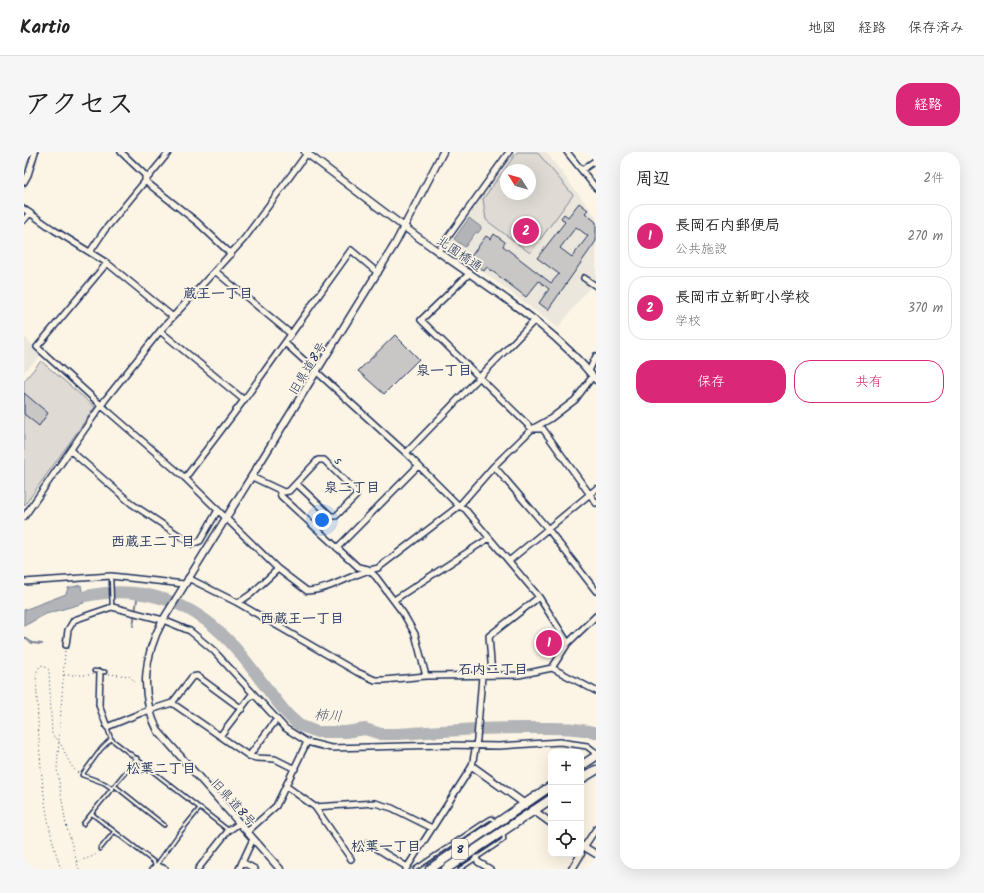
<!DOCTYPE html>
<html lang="ja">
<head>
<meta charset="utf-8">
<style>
	:root { --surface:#fff; --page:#f6f6f6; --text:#222; --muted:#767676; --line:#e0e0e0; --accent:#db2777 }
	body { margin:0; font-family:Kalam,"Klee One",sans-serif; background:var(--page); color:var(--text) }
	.controls { position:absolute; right:12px; bottom:12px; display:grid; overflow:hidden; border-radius:8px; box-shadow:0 4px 16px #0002 }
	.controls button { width:36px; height:36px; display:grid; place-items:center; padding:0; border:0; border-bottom:1px solid var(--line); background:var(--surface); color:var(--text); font:20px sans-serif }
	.compass { position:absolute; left:476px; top:12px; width:36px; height:36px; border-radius:50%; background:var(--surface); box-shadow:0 4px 16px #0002; rotate:307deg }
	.you { position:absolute; left:298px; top:368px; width:14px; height:14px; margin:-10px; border:3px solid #fff; border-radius:50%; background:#1a73e8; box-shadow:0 0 0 6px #1a73e833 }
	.badge { display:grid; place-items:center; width:26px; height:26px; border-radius:50%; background:var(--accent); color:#fff; font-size:13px; font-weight:700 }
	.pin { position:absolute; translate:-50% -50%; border:2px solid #fff; box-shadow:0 1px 4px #0006 }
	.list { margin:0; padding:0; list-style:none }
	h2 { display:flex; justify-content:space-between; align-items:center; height:52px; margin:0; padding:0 16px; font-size:17px }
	h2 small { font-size:13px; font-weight:400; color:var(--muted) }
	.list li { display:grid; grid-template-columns:26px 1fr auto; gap:12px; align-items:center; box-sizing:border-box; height:64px; margin:0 8px 8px; padding:0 8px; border:1px solid var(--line); border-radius:16px }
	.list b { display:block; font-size:15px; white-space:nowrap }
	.list p { margin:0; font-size:13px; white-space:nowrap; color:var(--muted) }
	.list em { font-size:13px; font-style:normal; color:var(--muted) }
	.actions { display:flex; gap:8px; padding:12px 16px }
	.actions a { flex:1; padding:9px 0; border:1px solid var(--accent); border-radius:16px; text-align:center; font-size:14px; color:var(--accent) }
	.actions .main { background:var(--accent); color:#fff }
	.icon { flex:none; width:22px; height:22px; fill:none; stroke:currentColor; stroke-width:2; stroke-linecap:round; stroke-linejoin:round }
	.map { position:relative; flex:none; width:572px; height:717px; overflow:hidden; border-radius:16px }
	header { display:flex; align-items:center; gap:24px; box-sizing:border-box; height:56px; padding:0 20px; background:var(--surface); border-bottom:1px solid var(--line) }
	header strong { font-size:19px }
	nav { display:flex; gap:22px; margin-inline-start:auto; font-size:14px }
	.intro { display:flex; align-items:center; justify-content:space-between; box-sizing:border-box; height:96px; padding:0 24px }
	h1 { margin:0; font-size:28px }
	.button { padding:10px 18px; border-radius:16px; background:var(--accent); color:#fff; font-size:14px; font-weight:700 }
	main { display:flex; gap:24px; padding:0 24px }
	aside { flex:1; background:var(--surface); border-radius:16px; box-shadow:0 4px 16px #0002 }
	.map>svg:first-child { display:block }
</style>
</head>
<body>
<header>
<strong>Kartio</strong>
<nav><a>地図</a><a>経路</a><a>保存済み</a></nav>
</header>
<div class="intro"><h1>アクセス</h1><a class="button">経路</a></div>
<main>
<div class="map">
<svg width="572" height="717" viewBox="0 0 572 717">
	<rect width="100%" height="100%" fill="#fcf5e5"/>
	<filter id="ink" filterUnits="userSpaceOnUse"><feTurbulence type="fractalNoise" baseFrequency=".025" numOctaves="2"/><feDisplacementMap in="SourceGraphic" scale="8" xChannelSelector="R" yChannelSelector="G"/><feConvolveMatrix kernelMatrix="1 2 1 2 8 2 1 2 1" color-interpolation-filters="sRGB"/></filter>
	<g filter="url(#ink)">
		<path fill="#ece7dc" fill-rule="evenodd" d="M0,0H14V7L0,42Z
			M489,0H522L572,65V127L534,176L423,93ZM482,18H506V42H482Z
			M0,184L18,203L0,220Z"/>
		<path fill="#dfdbd4" stroke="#7d8599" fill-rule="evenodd" d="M493,0H513L549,43L506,101L462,68L459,47ZM482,18H506V42H482Z
			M17,209L71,255L0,354V229Z"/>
		<path fill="#b2b4b8" stroke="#767f94" d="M445,66L457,75V77L454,81L452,80L441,95L430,87Z
			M57,433L60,451L22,462L0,474V458L42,442L44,436Z"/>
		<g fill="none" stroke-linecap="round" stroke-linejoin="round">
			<path stroke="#767f94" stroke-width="2" d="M109,474L114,441
				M0,485L8,491L18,492"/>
			<path stroke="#b2b4b8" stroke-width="12" d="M62,444C117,432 168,449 206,490C227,513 244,540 265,564L275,573L293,580H322L341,577L357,582H373C419,579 465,575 511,576C531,576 552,575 572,581"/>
		</g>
		<path fill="#c8c7c6" stroke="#1b2f5e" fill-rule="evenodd" d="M555,51L564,58L561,61L572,70V89L524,158L515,151L525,137L515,129L502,145L463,115L460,119L445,107L462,84L467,87L470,82L481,90L479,94L527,131L535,122L513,106L541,70L537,66L540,62L544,65ZM552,75L564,84L548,105L536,96Z
			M371,183L395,207L360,242L334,219Z
			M0,241L24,261L15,274L0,262Z"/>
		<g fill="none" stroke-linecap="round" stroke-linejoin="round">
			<g stroke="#1b2f5e" stroke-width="5.5">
				<path id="service" d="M87,425L88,455
					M70,519L81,520
					M83,575L87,587L204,678
					M87,587L77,597L58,623L80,631L89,637
					M91,634L140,673
					M68,662L130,710L131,715L154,683L176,656
					M59,672L113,606
					M76,697L90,680
					M391,717L462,669L467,666L472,670
					M436,717L478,689L480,687L479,681"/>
			</g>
			<g stroke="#1b2f5e" stroke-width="8">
				<path id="minor" d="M97,0L121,23V29L173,70L207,102
					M543,0L572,36
					M558,18L572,8
					M0,30L4,23L11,0
					M0,57L30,78L83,111L149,165
					M0,68L6,61
					M414,99L485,0
					M66,100L80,79L145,0
					M83,111L13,195L78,254L161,326L254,417L283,439C308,438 330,420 354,416L435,354L470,314L508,277L526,267L551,248L569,224
					M191,119L267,182
					M446,121L397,168L508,277H519L572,351
					M560,126L572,134
					M136,179L220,248
					M261,191L382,301L435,354L441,357L515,445L544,491
					M565,219L572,204
					M47,299L108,352L168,392L176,389L194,358
					M382,301L511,168
					M470,314L524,377L572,439
					M228,325L260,340L265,339L294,308H300L331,339L332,344L312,364H307L273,332
					M161,326L220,248L327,98L354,121
					M255,338L257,344L334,415L344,417L352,425L379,461L391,482L402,524
					M0,365L81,248L136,179L220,87L284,0
					M313,396L394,314
					M485,409L572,337
					M164,426L214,451L333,520L351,528H360L402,524L495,523L528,516L544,491L572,464
					M0,430L87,424L160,432
					M370,448L465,386
					M214,451L227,442L254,417
					M42,493L44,478L50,468L88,455L139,468L166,479L189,498L261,576L283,590L307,596L420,593L475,594L536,590L563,594L572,601
					M528,516L572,539
					M76,520L75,553L83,575L117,561L148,551L168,525L173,524L218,557
					M468,523L465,484L515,445
					M148,551L196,584L229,541
					M196,584L225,604L232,606L251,607L271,617
					M225,604L252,568
					M262,634L291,655L351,651L368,656L408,676
					M291,655L327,707
					M223,680L252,654L283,590
					M344,691L383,715
					M560,695L572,677
					M452,706L454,710L466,717
					M218,710L231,717
					M129,717L134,714L141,717
					M174,717L204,679L216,671
					M215,717L229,687
					M382,717L448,614L453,587L458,524"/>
			</g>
			<g stroke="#1b2f5e" stroke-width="9">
				<path id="tertiary" d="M281,0C325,33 368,67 412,98C469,139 528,173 572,228
					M448,614L501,652
					M509,658L527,671
					M557,693L572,702
					M256,717L134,579C115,542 120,503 139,468L371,92L419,0
					M548,717L557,702"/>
			</g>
			<g stroke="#1b2f5e" stroke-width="11">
				<path id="trunk" d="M557,614L572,604
					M557,627L572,618
					M406,717L527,634
					M422,717L527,647"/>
			</g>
			<path stroke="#1b2f5e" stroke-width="1" stroke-dasharray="1 3" stroke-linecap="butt" d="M41,499L33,617L42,673L55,717
				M85,522L105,524L111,530
				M40,523H68
				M52,710L70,704L73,701
				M37,717C15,654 15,586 12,521L16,514L19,513L25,518L28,583C42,592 40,609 54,621"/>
			<use href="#service" stroke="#fcf5e5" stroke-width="2.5"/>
			<use href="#minor" stroke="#fcf5e5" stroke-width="5"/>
			<use href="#tertiary" stroke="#fcf5e5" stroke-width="6"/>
			<use href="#trunk" stroke="#fcf5e5" stroke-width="8"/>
		</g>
	</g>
	<g text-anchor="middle" stroke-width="3.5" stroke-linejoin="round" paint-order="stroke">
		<rect fill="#fcf5e5" stroke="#5e6a86" stroke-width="1" x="428" y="687" width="16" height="20" rx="3"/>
		<g font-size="12" font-weight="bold" fill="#1b2f5e">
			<text x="436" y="701">8</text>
		</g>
		<g font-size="13" fill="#1b2f5e" stroke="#fcf5e5">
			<text transform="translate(436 101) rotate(35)" y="5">北園橋通</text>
			<text transform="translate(283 216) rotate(-58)" y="5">旧県道8号</text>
			<text transform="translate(315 308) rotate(45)" y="5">s</text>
			<text transform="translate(210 650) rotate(48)" y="5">旧県道8号</text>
		</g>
		<g font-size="14" font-weight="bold" fill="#1b2f5e" stroke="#fcf5e5">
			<text x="194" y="146">蔵王一丁目</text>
			<text x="420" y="223">泉一丁目</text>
			<text x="328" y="340">泉二丁目</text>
			<text x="129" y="394">西蔵王二丁目</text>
			<text x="278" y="471">西蔵王一丁目</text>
			<text x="469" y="522">石内二丁目</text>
			<text x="137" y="621">松葉二丁目</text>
			<text x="362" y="699">松葉一丁目</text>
		</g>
		<g font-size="14" font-style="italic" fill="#485779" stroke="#fcf5e5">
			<text transform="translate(304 563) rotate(4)" y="5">柿川</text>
		</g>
	</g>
</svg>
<div class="controls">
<button>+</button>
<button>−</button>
<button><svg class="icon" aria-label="locate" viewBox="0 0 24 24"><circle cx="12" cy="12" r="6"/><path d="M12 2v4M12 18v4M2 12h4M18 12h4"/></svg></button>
</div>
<svg class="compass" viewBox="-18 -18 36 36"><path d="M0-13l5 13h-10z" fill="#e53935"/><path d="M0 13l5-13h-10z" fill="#767676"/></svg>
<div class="you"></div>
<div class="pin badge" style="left:525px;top:491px">1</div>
<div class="pin badge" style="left:502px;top:79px">2</div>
</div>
<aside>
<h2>周辺<small>2件</small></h2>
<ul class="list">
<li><span class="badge">1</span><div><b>長岡石内郵便局</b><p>公共施設</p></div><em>270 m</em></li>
<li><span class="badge">2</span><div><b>長岡市立新町小学校</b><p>学校</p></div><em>370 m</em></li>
</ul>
<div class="actions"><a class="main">保存</a><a>共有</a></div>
</aside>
</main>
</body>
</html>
